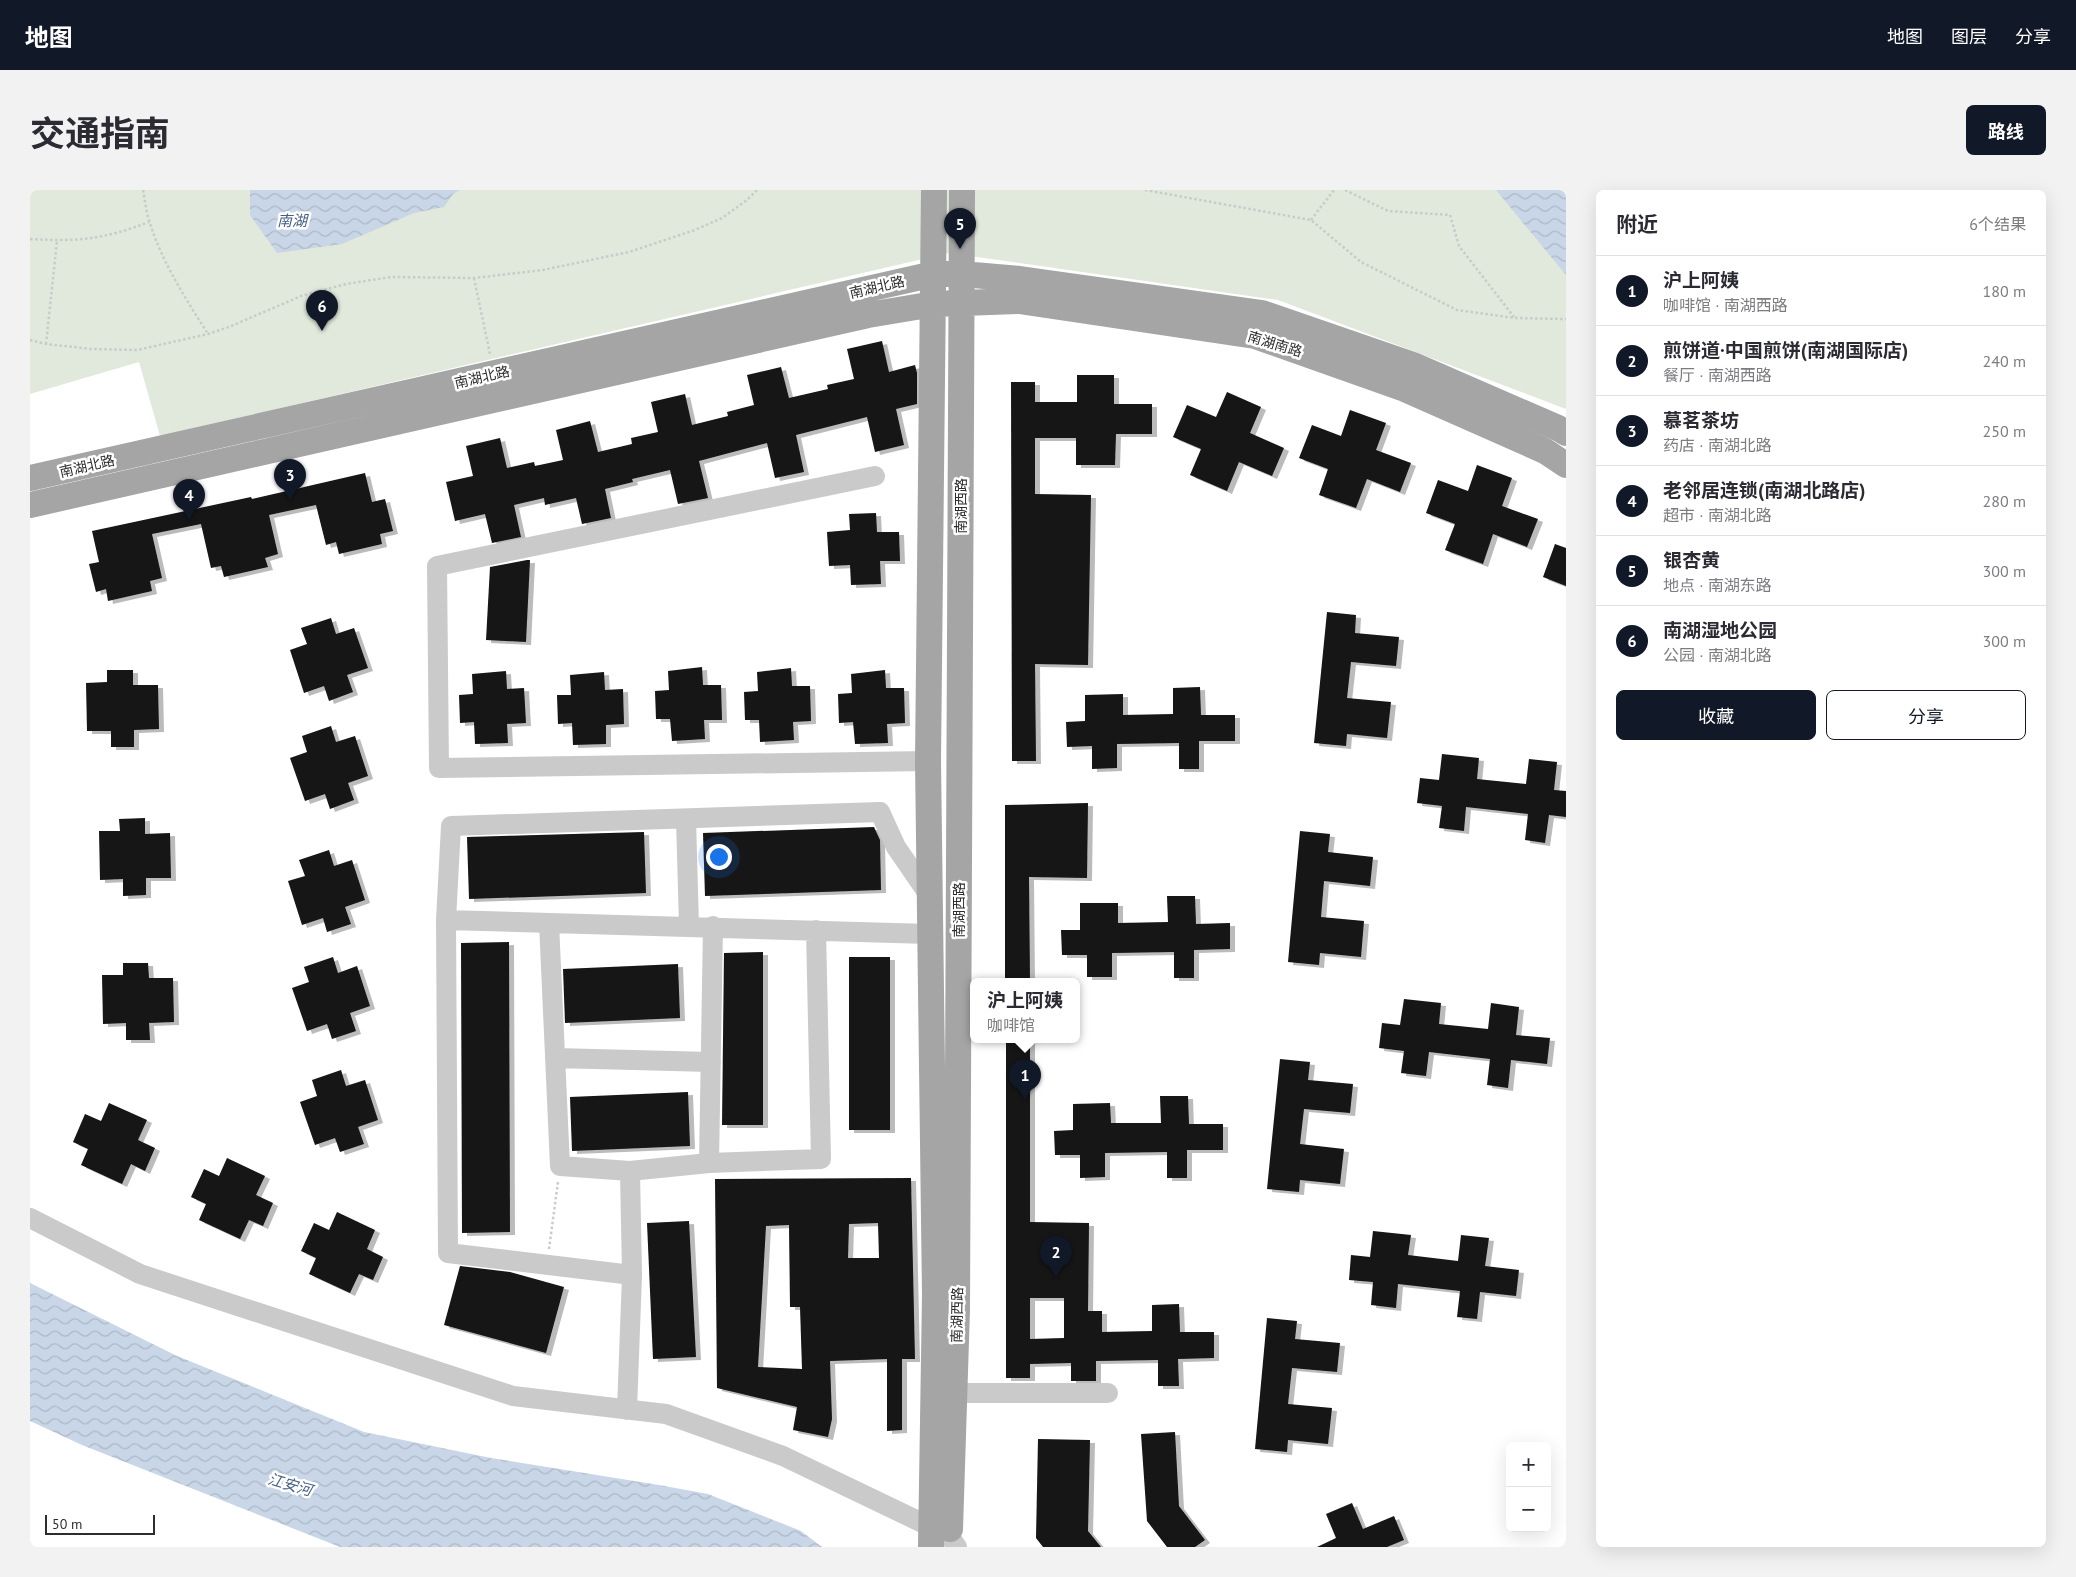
<!DOCTYPE html>
<html lang="zh">
<head>
<meta charset="utf-8">
<style>
	:root { --surface:#fff; --page:#f2f2f3; --text:#2b2b33; --muted:#7c7c81; --line:#e1e1e2; --accent:#111827 }
	body { margin:0; font-family:"PT Sans","Noto Sans SC",sans-serif; background:var(--page); color:var(--text) }
	.controls { position:absolute; right:15px; bottom:15px; display:grid; overflow:hidden; border-radius:8px; box-shadow:0 5px 20px #0002 }
	.controls button { width:45px; height:45px; display:grid; place-items:center; padding:0; border:0; border-bottom:1px solid var(--line); background:var(--surface); color:var(--text); font:25px sans-serif }
	.scale { position:absolute; left:15px; bottom:12px; width:110px; box-sizing:border-box; padding-left:5px; border:2px solid #2d2d2d; border-top:0; font-size:14px; line-height:18px; white-space:nowrap; color:#2d2d2d; -webkit-text-stroke:4px #fff; paint-order:stroke }
	.you { position:absolute; left:688px; top:666px; width:18px; height:18px; margin:-12px; border:4px solid #fff; border-radius:50%; background:#1a73e8; box-shadow:0 0 0 8px #1a73e833 }
	.badge { display:grid; place-items:center; width:32px; height:32px; border-radius:50%; background:var(--accent); color:#fff; font-size:16px; font-weight:700 }
	.pin { position:absolute; translate:-50% -41px; filter:drop-shadow(0 1px 2px #0008) }
	.pin::after { content:''; position:absolute; top:26px; width:18px; height:15px; background:inherit; clip-path:polygon(0 0,100% 0,50% 100%) }
	.popup { position:absolute; left:940px; top:788px; width:110px; height:65px; box-sizing:border-box; display:grid; place-content:center; border-radius:8px; background:var(--surface); filter:drop-shadow(0 1px 4px #0005); font-size:16px; white-space:nowrap; color:var(--muted) }
	.popup b { font-size:19px; color:var(--text) }
	.popup::after { content:''; position:absolute; left:50%; top:100%; margin-left:-10px; border:10px solid transparent; border-top-color:var(--surface) }
	.list { margin:0; padding:0; list-style:none }
	h2 { display:flex; justify-content:space-between; align-items:center; height:65px; margin:0; padding:0 20px; font-size:21px }
	h2 small { font-size:16px; font-weight:400; color:var(--muted) }
	.list li { display:grid; grid-template-columns:32px 1fr auto; gap:15px; align-items:center; box-sizing:border-box; height:70px; padding:0 20px; border-top:1px solid var(--line) }
	.list b { display:block; font-size:19px; white-space:nowrap }
	.list p { margin:0; font-size:16px; white-space:nowrap; color:var(--muted) }
	.list em { font-size:16px; font-style:normal; color:var(--muted) }
	.actions { display:flex; gap:10px; padding:15px 20px }
	.actions a { flex:1; padding:11px 0; border:1px solid var(--accent); border-radius:8px; text-align:center; font-size:18px; color:var(--accent) }
	.actions .main { background:var(--accent); color:#fff }
	.map { position:relative; flex:none; width:1536px; height:1357px; overflow:hidden; border-radius:8px }
	header { display:flex; align-items:center; gap:30px; box-sizing:border-box; height:70px; padding:0 25px; background:var(--accent); color:#fff }
	header strong { font-size:24px }
	nav { display:flex; gap:28px; margin-inline-start:auto; font-size:18px }
	.intro { display:flex; align-items:center; justify-content:space-between; box-sizing:border-box; height:120px; padding:0 30px }
	h1 { margin:0; font-size:35px }
	.button { padding:12px 22px; border-radius:8px; background:var(--accent); color:#fff; font-size:18px; font-weight:700 }
	main { display:flex; gap:30px; padding:0 30px }
	aside { flex:1; background:var(--surface); border-radius:8px; box-shadow:0 5px 20px #0002 }
	.map>svg:first-child { display:block }
</style>
</head>
<body>
<header>
<strong>地图</strong>
<nav><a>地图</a><a>图层</a><a>分享</a></nav>
</header>
<div class="intro"><h1>交通指南</h1><a class="button">路线</a></div>
<main>
<div class="map">
<svg width="1536" height="1357" viewBox="0 0 1536 1357">
	<defs>
		<pattern id="water-waves" width="16" height="10" patternUnits="userSpaceOnUse" patternTransform="scale(1.25)"><rect width="16" height="10" fill="#c9d6e7"/><path d="M0 5q4-4 8 0t8 0" fill="none" stroke="#adb8c6"/></pattern>
		<filter id="shadow"><feDropShadow dx="5" dy="3" stdDeviation="0" flood-color="#0004"/></filter>
	</defs>
	<rect width="100%" height="100%" fill="#fff"/>
	<path fill="#e0e9db" d="M0,0H1536V219L1248,110L919,63L130,246L109,172L0,204Z"/>
	<path fill="url(#water-waves)" d="M220,0H430L423,4L414,17L384,23L312,54L247,63L220,25Z
		M1466,0H1536V85Z
		M0,1093L147,1166L334,1242L461,1268L629,1295L678,1304L771,1341L792,1357H310L52,1255L0,1231Z"/>
	<path fill="#141414" fill-rule="evenodd" filter="url(#shadow)" d="M852,151L859,182L885,175L887,183V214L866,219L874,255L845,262L837,227L766,245L774,282L745,288L737,253L669,271L678,308L648,314L640,280L602,289L603,292L575,299L581,328L552,334L546,308L515,315L514,308L484,315L491,347L462,353L455,324L425,331L416,292L443,286L436,256L470,248L477,278L504,272L505,276L533,270L526,240L560,231L568,262L602,254L601,248L628,242L621,212L655,204L662,235L698,226L697,222L724,215L717,185L751,177L759,208L798,199L797,195L824,189L817,159Z
		M1047,185H1084V214H1122V244H1086L1085,275H1046V248H1005V304L1061,305L1058,475L1005,474L1006,571H982L981,192H1005V212H1047Z
		M1197,202L1231,217L1220,243L1254,258L1242,286L1209,272L1197,301L1160,285L1171,259L1143,247L1157,215L1186,227Z
		M1320,220L1356,233L1346,260L1381,273L1370,302L1337,289L1326,318L1289,305L1298,279L1269,268L1282,235L1311,246Z
		M1447,275L1482,288L1472,316L1508,329L1497,357L1463,344L1453,374L1415,360L1425,334L1396,323L1408,290L1438,301Z
		M335,283L342,312L355,309L363,341L350,344L352,354L309,364L306,352L296,355L286,315L239,325L248,364L235,368L238,377L194,387L191,376L181,378L171,334L122,344L132,388L120,391L122,401L78,411L76,399L66,402L59,374L69,372L62,341L221,307L222,309Z
		M846,323L847,342H869L870,371H850L851,394L821,395L820,375L799,376L797,342L820,340L819,324Z
		M1525,354L1536,358V396L1513,387Z
		M497,370H500L496,452L456,450L460,377Z
		M1297,422L1326,425L1325,443L1369,447L1366,476L1321,472L1317,508L1361,512L1357,548L1317,544L1316,556L1284,553Z
		M301,428L306,444L324,438L338,478L317,485L323,502L299,511L294,496L274,503L260,460L277,454L271,438Z
		M672,477L673,495H691L692,530H674L675,549L642,551L640,529H626L625,501L639,500L638,481Z
		M761,478L762,496H780L781,531L763,532L764,550L730,552L729,530H715L714,502L728,501L727,482Z
		M77,480H103V495H128L129,539L104,540V557H81V541H57L56,493L77,492Z
		M855,480L856,498H874L875,533L857,534L858,553L825,554L823,532L809,533L808,504L822,503L821,484Z
		M476,481L477,499L494,498L496,533L477,534L478,553L445,554L444,532L430,533L429,505L443,504L442,484Z
		M574,482L575,500L593,499L594,534L576,535V554L543,555L542,533L528,534L527,505H541L540,485Z
		M1170,497L1171,525H1205V551H1169V579H1149V553L1087,554V578L1062,579V556L1037,557L1036,532L1055,531V505L1093,504V525L1143,524V498Z
		M301,536L306,552L325,546L338,586L318,593L324,610L300,619L295,604L275,611L260,568L277,562L272,546Z
		M1412,564L1449,568L1447,589L1496,594L1499,569L1527,572L1524,600L1536,601V627L1519,625L1515,653L1495,650L1498,624L1436,617L1434,641L1409,638L1412,616L1387,613L1390,588L1409,590Z
		M1058,613L1057,688L999,687L1000,791H975V615Z
		M115,628V644L140,643L141,688H116V705L93,706V689L70,690L69,641H90L89,629Z
		M844,637L850,650L851,700L675,706L673,643Z
		M1270,641L1300,644L1298,662L1343,667L1340,696L1294,691L1291,727L1334,731L1331,767L1290,763L1289,775L1258,772Z
		M614,642L616,703L439,709L437,647Z
		M299,660L304,676L322,670L335,710L315,717L321,734L297,742L293,728L272,735L258,691L275,686L269,670Z
		M1137,706H1165L1166,734L1200,733V759L1164,760V788H1144V762L1082,763V787H1057V765H1032L1031,740H1050V713H1088V733L1138,732Z
		M479,752L480,1042L432,1043L431,753Z
		M733,762V935H692L694,763Z
		M303,767L308,783L327,776L340,816L320,823L326,841L302,849L297,834L277,841L262,798L279,792L274,777Z
		M819,767H860V940H819Z
		M93,773H118L119,788H143L144,832L119,833L120,850H96V833L73,834L72,785H93Z
		M648,774L650,828L535,833L533,779Z
		M1374,809L1411,813L1409,834L1458,839L1461,813L1489,817L1486,845L1520,848L1517,874L1481,870L1478,898L1457,895L1460,869L1399,862L1396,886L1371,883L1374,861L1349,858L1352,833L1370,835Z
		M976,849H1000V1032L1059,1033L1058,1121H1072V1142L1122,1141V1115L1149,1114L1150,1142H1184V1168L1148,1169L1149,1196H1128V1170L1066,1171V1191H1041V1173L1000,1174V1188H976ZM1000,1108H1034V1148L1000,1149Z
		M1250,869L1280,872L1278,890L1323,894L1320,923L1274,919L1270,954L1314,959L1310,994L1270,990L1269,1002L1237,999Z
		M311,880L316,896L335,890L348,930L328,937L334,954L310,962L305,948L285,955L270,912L287,906L282,890Z
		M658,902L660,956L542,961L540,907Z
		M1130,906H1158L1159,934H1193V960H1157V988H1137V962L1075,963V987L1050,988V965H1025L1024,941L1043,940V914L1080,913L1081,933H1131Z
		M79,913L117,930L108,950L125,958L115,981L101,974L92,994L51,975L58,959L43,952L55,924L71,931Z
		M197,968L235,986L226,1005L243,1013L233,1036L219,1030L210,1049L169,1030L176,1014L161,1007L174,979L189,986Z
		M881,988L885,1169H872V1240L857,1241V1169L800,1171L802,1229L798,1247L763,1240L767,1217L687,1198L685,989ZM848,1033L849,1068H818L819,1034ZM759,1035L760,1117H770L772,1179L728,1177L736,1036Z
		M307,1022L345,1040L337,1059L353,1067L343,1090L329,1084L320,1103L279,1084L286,1068L271,1061L284,1033L299,1040Z
		M659,1031L666,1167L623,1169L617,1033Z
		M1343,1041L1381,1045L1378,1065L1428,1071L1431,1045L1459,1048L1455,1076L1489,1080L1486,1106L1450,1102L1447,1129L1427,1127L1430,1101L1368,1094L1366,1118L1341,1115L1343,1092L1319,1090L1321,1065L1340,1067Z
		M430,1076L480,1082L534,1097L516,1163L414,1135Z
		M1237,1128L1267,1131L1265,1149L1310,1153L1307,1182L1262,1178L1258,1214L1302,1218L1298,1254L1258,1250L1257,1262L1225,1259Z
		M1145,1242L1149,1316L1175,1350L1165,1357H1137L1117,1331L1111,1244Z
		M1008,1249L1060,1250L1058,1341L1071,1357H1013L1006,1348Z
		M1322,1313L1333,1339L1364,1326L1374,1350L1357,1357H1287L1306,1348L1296,1324Z"/>
	<g fill="none" stroke-linecap="round" stroke-linejoin="round">
		<path stroke="#cacaca" stroke-width="2.5" stroke-dasharray="2.5 2.5" stroke-linecap="butt" d="M113,0C115,10 116,21 119,30C131,71 156,109 178,144
			M1115,0L1281,30L1331,72L1427,120L1485,128L1536,129
			M1315,0L1358,21L1420,25L1429,56L1484,127
			M1281,30L1304,0
			M0,49C48,52 75,49 119,32
			M444,88L460,164
			M0,150L16,154L62,159L107,160L178,144L199,137L271,106L316,94L361,87L444,88L513,80L599,62L665,40L692,28L717,10L727,0
			M16,154L27,51
			M519,1059L528,992"/>
		<path stroke="#cacaca" stroke-width="20" d="M845,286L407,376L409,578L898,571
			M656,629L659,736
			M416,730L421,636L850,622L866,657L899,705
			M519,733L530,976L600,981L679,973L791,969L786,740
			M525,868L681,872
			M679,973L683,736
			M600,981L602,1085
			M0,1028L110,1084L483,1206L636,1224L753,1266L903,1338L920,1347L927,1357
			M925,1203H1078
			M597,1220L602,1085L418,1063L416,730L899,744"/>
		<path stroke="#a5a5a5" stroke-width="26" d="M0,288L904,84H932L990,89L1232,123L1383,175L1528,238L1536,243
			M0,315L838,125L904,114L989,111L1225,146L1375,199L1515,261L1536,275
			M920,1339L927,1119L932,0
			M901,1357L905,1105L898,571L904,0"/>
	</g>
	<g text-anchor="middle" stroke-width="5" stroke-linejoin="round" paint-order="stroke">
		<g font-size="14" fill="#2d2d2d" stroke="#fff">
			<text transform="translate(847 97) rotate(-13)" y="5">南湖北路</text>
			<text transform="translate(1245 154) rotate(17)" y="5">南湖南路</text>
			<text transform="translate(452 187) rotate(-13)" y="5">南湖北路</text>
			<text transform="translate(57 276) rotate(-13)" y="5">南湖北路</text>
			<text transform="translate(931 316) rotate(-90)" y="5">南湖西路</text>
			<text transform="translate(929 720) rotate(-90)" y="5">南湖西路</text>
			<text transform="translate(927 1125) rotate(-89)" y="5">南湖西路</text>
		</g>
		<g font-size="15" font-style="italic" fill="#436086" stroke="#fff">
			<text x="262" y="36">南湖</text>
			<text transform="translate(260 1295) rotate(16)" y="5">江安河</text>
		</g>
	</g>
</svg>
<div class="controls">
<button>+</button>
<button>−</button>
</div>
<div class="scale">50 m</div>
<div class="you"></div>
<div class="pin badge" style="left:995px;top:910px">1</div>
<div class="popup"><b>沪上阿姨</b>咖啡馆</div>
<div class="pin badge" style="left:1026px;top:1087px">2</div>
<div class="pin badge" style="left:260px;top:310px">3</div>
<div class="pin badge" style="left:159px;top:330px">4</div>
<div class="pin badge" style="left:930px;top:59px">5</div>
<div class="pin badge" style="left:292px;top:141px">6</div>
</div>
<aside>
<h2>附近<small>6个结果</small></h2>
<ul class="list">
<li><span class="badge">1</span><div><b>沪上阿姨</b><p>咖啡馆 · 南湖西路</p></div><em>180 m</em></li>
<li><span class="badge">2</span><div><b>煎饼道·中国煎饼(南湖国际店)</b><p>餐厅 · 南湖西路</p></div><em>240 m</em></li>
<li><span class="badge">3</span><div><b>慕茗茶坊</b><p>药店 · 南湖北路</p></div><em>250 m</em></li>
<li><span class="badge">4</span><div><b>老邻居连锁(南湖北路店)</b><p>超市 · 南湖北路</p></div><em>280 m</em></li>
<li><span class="badge">5</span><div><b>银杏黄</b><p>地点 · 南湖东路</p></div><em>300 m</em></li>
<li><span class="badge">6</span><div><b>南湖湿地公园</b><p>公园 · 南湖北路</p></div><em>300 m</em></li>
</ul>
<div class="actions"><a class="main">收藏</a><a>分享</a></div>
</aside>
</main>
</body>
</html>
